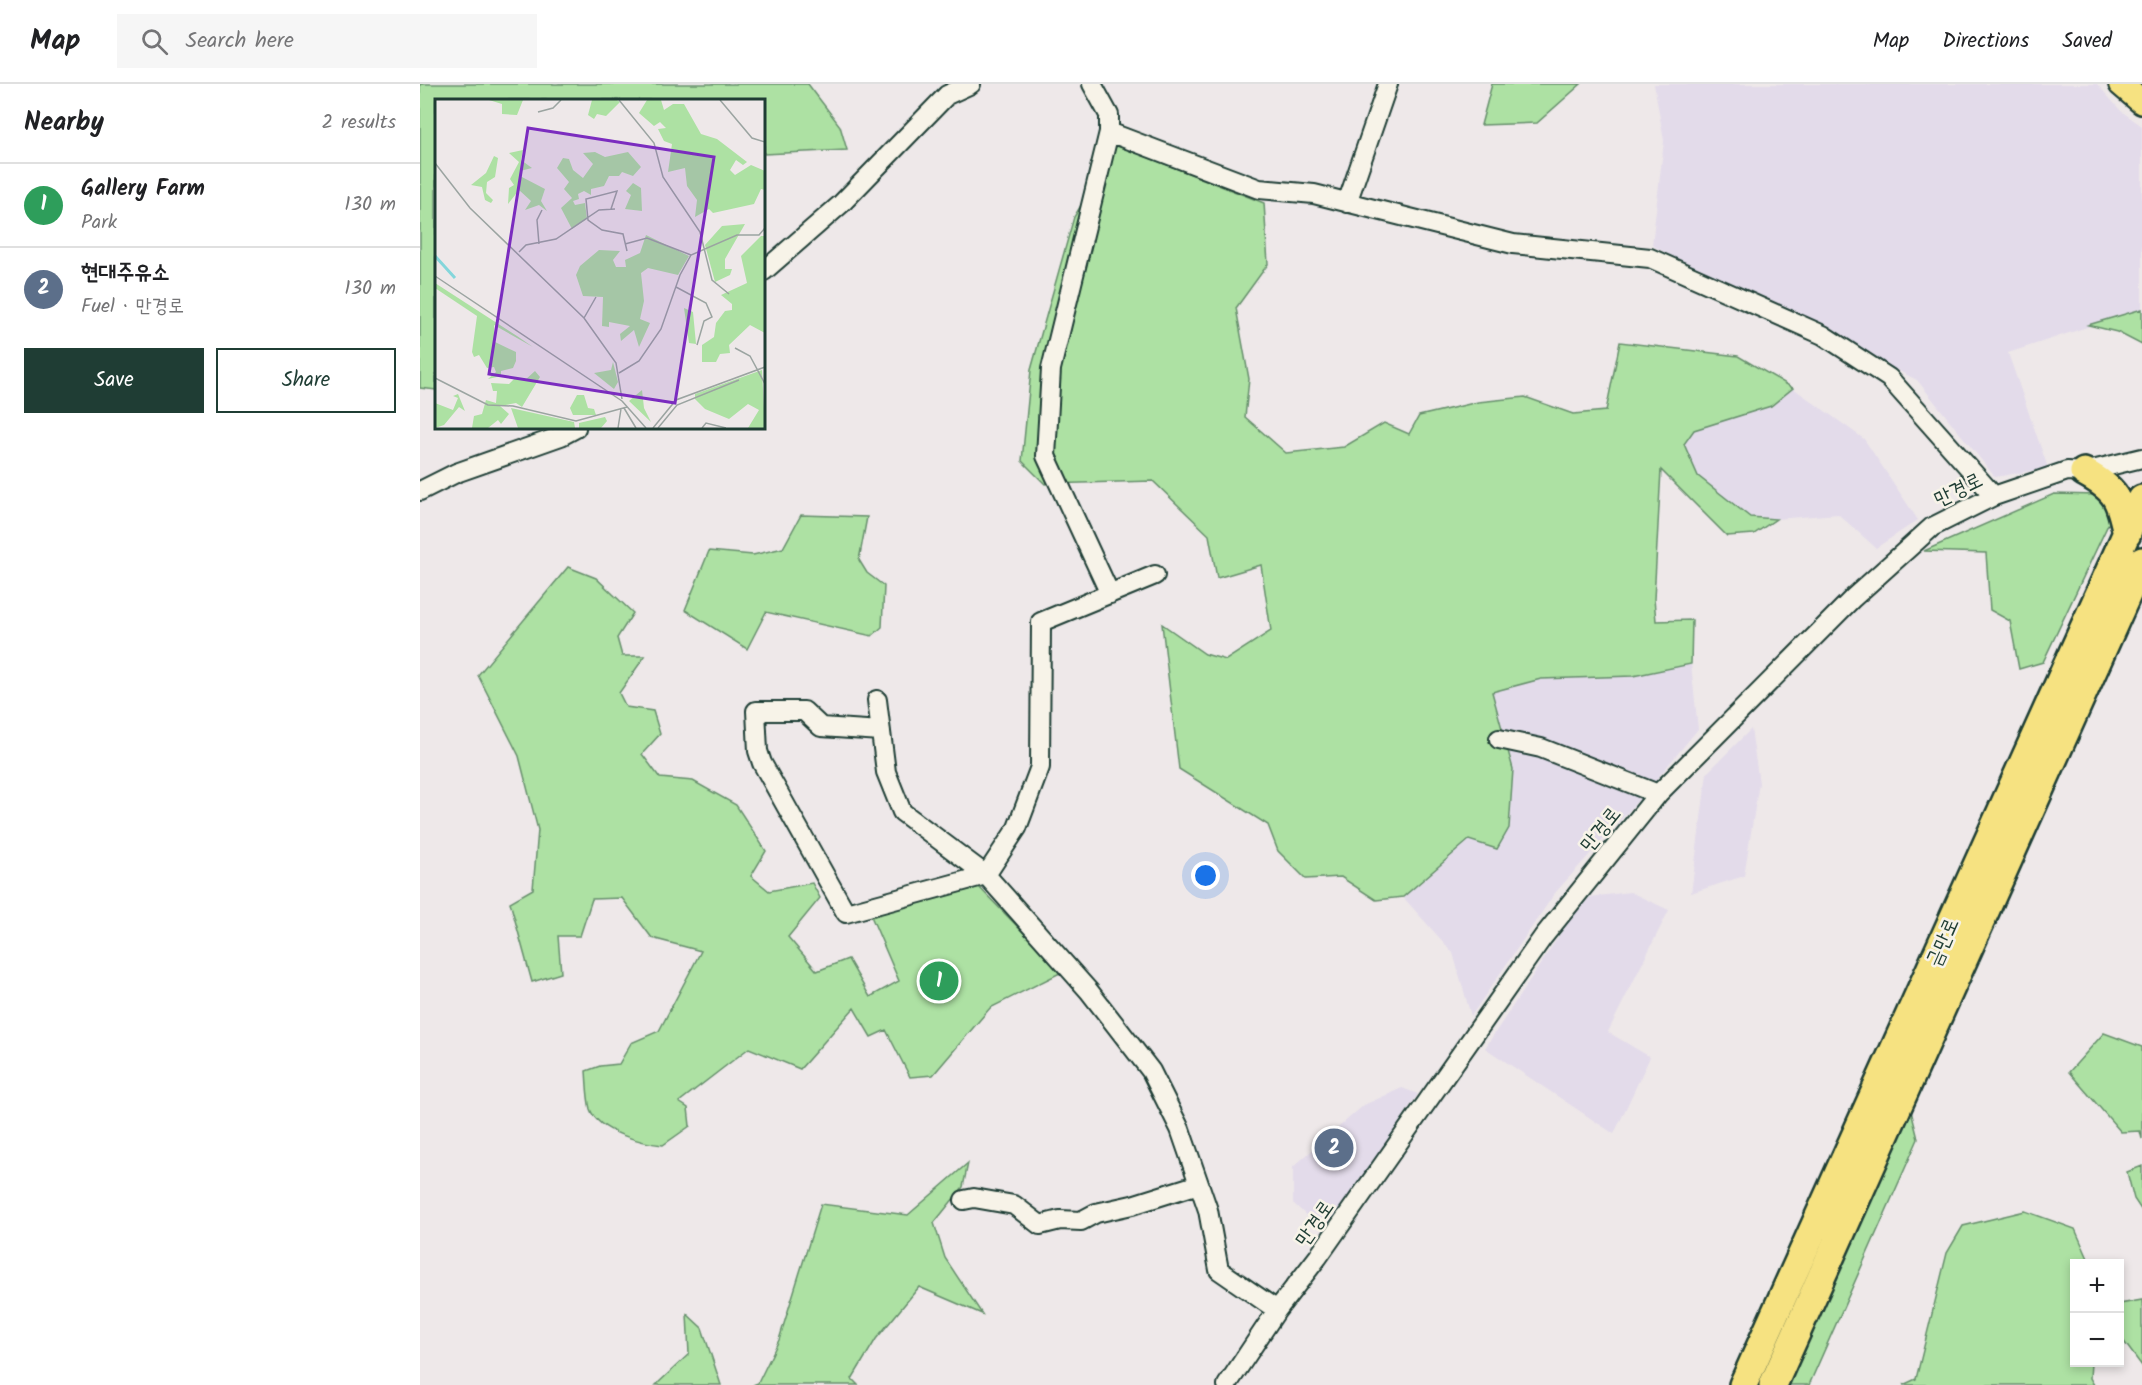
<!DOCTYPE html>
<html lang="en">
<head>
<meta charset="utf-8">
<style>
	:root { --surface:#fff; --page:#f6f6f6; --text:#202124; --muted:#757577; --line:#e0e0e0; --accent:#1f3d34 }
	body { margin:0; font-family:Kalam,"Poor Story",sans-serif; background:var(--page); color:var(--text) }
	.controls { position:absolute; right:18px; bottom:18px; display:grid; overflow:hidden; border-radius:0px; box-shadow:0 3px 9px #0003 }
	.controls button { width:54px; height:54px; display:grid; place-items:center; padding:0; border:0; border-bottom:2px solid var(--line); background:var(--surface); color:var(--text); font:30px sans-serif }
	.you { position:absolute; left:786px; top:792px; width:21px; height:21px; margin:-15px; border:4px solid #fff; border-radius:50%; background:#1a73e8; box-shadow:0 0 0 9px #1a73e833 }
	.badge { display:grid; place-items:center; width:39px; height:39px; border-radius:50%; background:var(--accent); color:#fff; font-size:20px; font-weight:700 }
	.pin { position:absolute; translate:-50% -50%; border:3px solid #fff; box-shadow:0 2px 6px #0006 }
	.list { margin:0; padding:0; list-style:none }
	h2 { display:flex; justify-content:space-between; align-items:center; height:78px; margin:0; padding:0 24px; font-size:26px }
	h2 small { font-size:20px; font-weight:400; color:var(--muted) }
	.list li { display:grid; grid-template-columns:39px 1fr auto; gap:18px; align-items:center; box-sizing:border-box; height:84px; padding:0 24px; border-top:2px solid var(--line) }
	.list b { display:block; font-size:22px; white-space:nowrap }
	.list p { margin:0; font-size:20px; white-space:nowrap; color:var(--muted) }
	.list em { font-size:20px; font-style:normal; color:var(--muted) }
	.actions { display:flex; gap:12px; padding:18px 24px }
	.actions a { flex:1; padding:14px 0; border:2px solid var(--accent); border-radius:0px; text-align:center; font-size:21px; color:var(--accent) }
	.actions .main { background:var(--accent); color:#fff }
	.icon { flex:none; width:33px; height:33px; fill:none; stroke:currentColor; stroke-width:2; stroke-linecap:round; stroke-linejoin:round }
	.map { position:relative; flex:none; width:1722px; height:1301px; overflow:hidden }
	header { display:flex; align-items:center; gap:36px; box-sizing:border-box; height:84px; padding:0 30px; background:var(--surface); border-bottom:2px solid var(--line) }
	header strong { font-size:28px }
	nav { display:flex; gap:33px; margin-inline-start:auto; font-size:21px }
	.search { width:420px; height:54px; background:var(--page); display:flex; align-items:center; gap:15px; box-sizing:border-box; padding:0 21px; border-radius:0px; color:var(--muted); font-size:22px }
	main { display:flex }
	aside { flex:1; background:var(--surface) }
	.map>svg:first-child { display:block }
</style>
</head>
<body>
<header>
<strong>Map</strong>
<div class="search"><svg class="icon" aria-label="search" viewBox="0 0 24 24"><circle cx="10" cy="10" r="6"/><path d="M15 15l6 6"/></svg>Search here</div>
<nav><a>Map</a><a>Directions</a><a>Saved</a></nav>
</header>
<main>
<aside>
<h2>Nearby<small>2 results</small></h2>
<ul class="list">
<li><span class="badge" style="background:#2e9e5b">1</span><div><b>Gallery Farm</b><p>Park</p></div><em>130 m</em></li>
<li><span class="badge" style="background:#5c6f8a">2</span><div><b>현대주유소</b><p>Fuel · 만경로</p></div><em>130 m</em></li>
</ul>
<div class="actions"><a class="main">Save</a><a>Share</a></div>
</aside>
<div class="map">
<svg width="1722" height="1301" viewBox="0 0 1722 1301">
	<rect width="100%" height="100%" fill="#eee8e9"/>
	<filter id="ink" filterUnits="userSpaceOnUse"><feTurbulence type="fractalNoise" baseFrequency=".0167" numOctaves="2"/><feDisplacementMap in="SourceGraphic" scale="12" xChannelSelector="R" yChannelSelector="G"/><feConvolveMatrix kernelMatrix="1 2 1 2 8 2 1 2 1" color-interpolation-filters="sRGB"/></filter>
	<g filter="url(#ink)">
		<path fill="#e3dbea" d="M1234,0H1677L1701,27L1722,42V225L1588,269L1628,384L1575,393L1497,296L1282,190L1232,161L1244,57Z
			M1373,304L1444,355L1498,436L1456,464L1418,430L1356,435L1330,433L1278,392L1264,360L1274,346L1351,322Z
			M1271,580L1278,645L1231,702L1135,809L1051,932L1033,869L983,813L1049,756L1081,648L1071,608L1121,595L1213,592Z
			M1331,645L1339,699L1324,792L1271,809L1287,689Z
			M1210,808L1249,826L1188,948L1230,973L1194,1050L1065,964L1150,835L1170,813Z
			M982,1004L998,1010L906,1150L873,1119V1083L944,1021Z"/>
		<path fill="#ade1a3" stroke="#668f6c" stroke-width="1.5" d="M0,0H388L420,42L427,66L344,70V16H16V306L0,304Z
			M1072,0H1161L1117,39L1061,41Z
			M697,61L844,119L848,180L816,224L829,295L825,333L866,369L924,363L964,339L989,350L999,332L1058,318L1105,313L1153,330L1186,327L1200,258L1318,272L1373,304L1351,322L1274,346L1264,360L1278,392L1330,433L1356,435L1334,450L1307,452L1241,386L1234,515L1236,537L1272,536L1271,580L1213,592L1121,595L1072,608L1093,685L1089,744L1077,765L1049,756L983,813L956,816L921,793L886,795L858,767L848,741L759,685L742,540L785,570L806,576L851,547L841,481L797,494L789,451L733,397L625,400L602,377L611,286L654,133Z
			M1722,225V261L1697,248L1668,241Z
			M1634,410L1678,411L1692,432L1623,578L1599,585L1590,537L1570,526L1566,469L1504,467Z
			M381,431L447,433L439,476L447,489L464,502L462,543L452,552L346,528L327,565L265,526L289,467L333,471L363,464Z
			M148,483L176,494L213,529L197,554L202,572H225L199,609L206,623L233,627L240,650L222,670L240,694L273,697L316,721L346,767L331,792L349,807L392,799L400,814L368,853L397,887L428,875L450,913L479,897L451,832L457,827L555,799L642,888L570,924L513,991L490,993L466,946L451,953L434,924L380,985L329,964L259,1018L268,1024L270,1042L243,1061C222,1059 178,1048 170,1025C167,1013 167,999 166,987L180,982L199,980L211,959L239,947L281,867L232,854L202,814L172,815L160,852H138L141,889L112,898L90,818L113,805L118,746L99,672L58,591Z
			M1684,949L1722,963V1055L1720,1047L1701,1048L1649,988Z
			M1491,1027L1498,1055L1389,1301H1365Z
			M548,1079L543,1103L514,1139L525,1174L562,1230L499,1203L456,1255L432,1295L438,1301H333L338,1299L359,1256L401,1120L488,1131Z
			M1722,1082V1127L1714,1115L1707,1088Z
			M1605,1127L1655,1145L1670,1179L1654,1180V1278L1671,1279L1670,1294L1674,1301H1483L1496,1295L1527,1169L1543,1142Z
			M1722,1216V1282L1702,1255L1700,1257V1220Z
			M267,1230L282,1244L301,1301H236L269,1270Z"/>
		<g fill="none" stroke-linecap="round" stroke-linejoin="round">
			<g stroke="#1f3d34" stroke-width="22">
				<path id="minor" d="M672,0L689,31V48L839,105L894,110L1093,160L1230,174L1403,251L1469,294L1574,412
					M689,48L631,285L626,372L690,510
					M927,119L968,0
					M344,187L421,120L527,11L551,0
					M0,407L36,389L141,352L156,344
					M457,616L466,688L482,728L566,791L669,907L731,987L760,1045L788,1126L799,1186L857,1226
					M461,647L401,643L384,627H336L338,667L342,679L426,829L566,791L597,744L620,683L621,538L735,491
					M1079,655L1121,664L1238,710
					M544,1116L554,1114L594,1121L620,1141L640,1136L661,1137L676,1129L712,1121L779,1100
					M807,1301L857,1226L898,1173L1123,853L1238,710L1433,514L1512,443L1574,412L1647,387L1664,388L1722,374"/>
			</g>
			<g stroke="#1f3d34" stroke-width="28">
				<path id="major" d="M1701,0L1722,18"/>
			</g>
			<g stroke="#1f3d34" stroke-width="32">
				<path id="highway" d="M1664,388C1697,406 1700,415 1707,450
					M1323,1301L1722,415
					M1353,1301L1722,477"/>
			</g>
			<use href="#minor" stroke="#f7f3e8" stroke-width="18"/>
			<use href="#major" stroke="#f6e281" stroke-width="24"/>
			<use href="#highway" stroke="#f6e281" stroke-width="27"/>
		</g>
	</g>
	<g text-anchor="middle" stroke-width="5" stroke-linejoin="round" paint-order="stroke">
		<g font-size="21" fill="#1f3d34" stroke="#f7f3e8">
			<text transform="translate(1538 405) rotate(-26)" y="7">만경로</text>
			<text transform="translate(1180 745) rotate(-51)" y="7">만경로</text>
			<text transform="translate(1522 858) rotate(-66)" y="7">금만로</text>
			<text transform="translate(894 1139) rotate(-55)" y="7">만경로</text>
		</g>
	</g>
	<g transform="translate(15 15)">
		<rect width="330" height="330" fill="#eee8e9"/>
		<path d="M54,1H88L82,16L67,15V5ZM157,1H182L185,3L171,17L162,15L159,20L153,16ZM212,1H226L229,11L238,5H249L266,35L282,40L312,63L308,66L301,61L295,71L300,76L316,66L330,72V91L326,90L319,105L278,114L274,110L260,118L262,101L252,87L250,69L233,73L237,45L229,42L223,30L231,29L225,23L219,27L204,14ZM88,51L86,61L97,69L85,72V77L110,90L106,102L112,112L104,106L90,111L96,102L84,91L73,105L74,89L79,86L75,80L84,63L74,54ZM160,53L170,58L193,53L206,68L198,77L187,73L184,77H174L169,87L156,90V96L149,92L143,95L144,100L138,102L140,106L150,104L152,120L137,130L126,109L137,99L129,90L134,83L122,69L128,59L134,60L138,71L148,79L158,65L148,54ZM59,57L63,59L60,78L52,83L51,94L58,101L56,104L50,101L47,88L36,86L51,74ZM198,84L206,89L207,112L190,110L196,96L191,92ZM310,125L290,160V170H297L295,176L280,183L270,146L287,127ZM211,136L254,157L243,176L213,169L206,174L209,202L205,220L215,224L204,248L199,231L186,242L185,235L195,227L174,223V228L167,227L168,198L148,197L141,176L145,167L164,151L185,152L178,161L181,168H191L190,161L205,154ZM326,137H330V234L315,226L294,246L295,254L285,255L281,263H267V246L279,238L281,224L290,212L297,211V205L286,196L312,184L306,157ZM0,184L82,237L98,248L59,226L60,243L81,253V262L78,269L66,272V277L53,280L61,273L59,268L52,269L44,256L39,258L37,253L42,217L0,189ZM249,209L258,213L261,245L254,244ZM178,263L183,283L179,290L159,274L176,271ZM327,271L330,329H313L324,311L313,305L294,320L270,310L260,300V295ZM100,272L105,278L87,308L81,304L65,307L74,315L66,325L63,321L53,329H37L39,317L47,315L51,301L61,304L62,292H58L56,284L74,285L81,278L90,281ZM207,291L209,309L216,323L194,302ZM23,295L30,312L24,308L9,326L0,329V304L18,311L23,299L18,297ZM142,296H149L153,309L159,310L161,316H138L135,309ZM76,309L139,323L140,329H83ZM170,318L172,322L166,329H144V324Z" fill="#ade1a3"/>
		<path fill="none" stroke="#84d6db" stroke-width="3" d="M0,157L20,179"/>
		<path fill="none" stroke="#9ba4a1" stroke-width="1.5" d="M184,1L219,44L228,78L265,133L277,181L294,195M285,1L317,39L330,43M103,13L118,9L126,1M0,64L35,109L149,219L181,264L187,300M176,110L182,92L151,100L153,121L167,131L188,135L192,152M104,145L102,121L107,111M190,145L212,139L256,156M84,153L91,146L121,140L164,111L180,110M0,177L187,302M241,188L271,204L277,218L269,222L262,246M149,219L161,198M300,249L315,257L330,285M184,274L204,262L226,230L245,176L256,156L302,136H324L330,129M0,279L53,306L78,307L141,322L192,308M187,302L211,329M189,309L201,329M183,329L186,310M218,329L241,301L330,268M223,329L242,306L304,281M267,329L271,324L291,329"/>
		<path fill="#7b2cbf" fill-opacity="0.15" stroke="#7b2cbf" stroke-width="3" d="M93,29L279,58L240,304L54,275Z"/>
		<rect width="330" height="330" fill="none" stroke="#1f3d34" stroke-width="3"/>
	</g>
</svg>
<div class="controls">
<button>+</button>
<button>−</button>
</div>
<div class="you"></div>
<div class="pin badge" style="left:519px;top:897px;background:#2e9e5b">1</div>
<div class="pin badge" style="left:914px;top:1064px;background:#5c6f8a">2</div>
</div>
</main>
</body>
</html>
